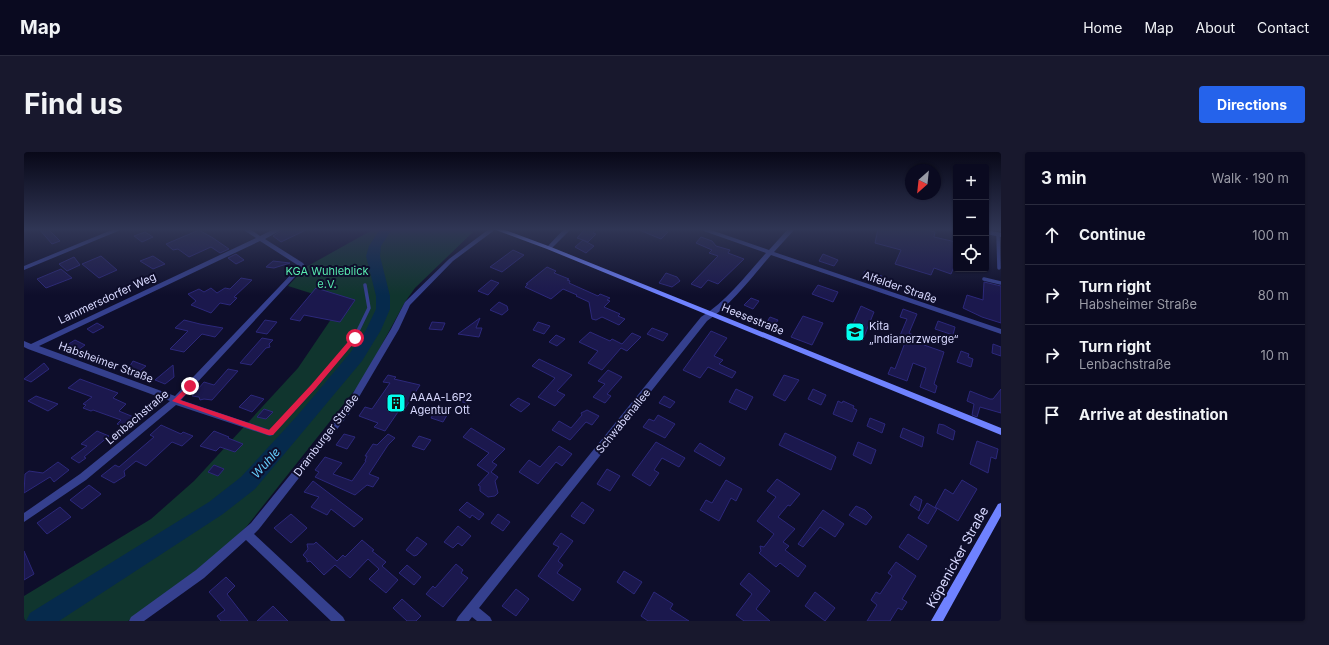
<!DOCTYPE html>
<html lang="en">
<head>
<meta charset="utf-8">
<style>
	:root { --surface:#0a0a20; --page:#18182d; --text:#f1f3f6; --muted:#999aa5; --line:#2a2b3e; --accent:#2563eb }
	body { margin:0; font-family:Inter,sans-serif; background:var(--page); color:var(--text) }
	.controls { position:absolute; right:12px; top:12px; display:grid; overflow:hidden; border-radius:4px; box-shadow:0 1px 3px #0004 }
	.controls button { width:36px; height:36px; display:grid; place-items:center; padding:0; border:0; border-bottom:1px solid var(--line); background:var(--surface); color:var(--text); font:20px sans-serif }
	.compass { position:absolute; left:881px; top:12px; width:36px; height:36px; border-radius:50%; background:var(--surface); box-shadow:0 1px 3px #0004; rotate:207deg }
	.stop { position:absolute; width:12px; height:12px; margin:-9px; border:3px solid #e11d48; border-radius:50%; background:#fff }
	.stop.end { background:#e11d48; border-color:#fff; box-shadow:0 1px 4px #0008 }
	.list { margin:0; padding:0; list-style:none }
	h2 { display:flex; justify-content:space-between; align-items:center; height:52px; margin:0; padding:0 16px; font-size:17px }
	h2 small { font-size:13px; font-weight:400; color:var(--muted) }
	.list li { display:grid; grid-template-columns:26px 1fr auto; gap:12px; align-items:center; box-sizing:border-box; height:60px; padding:0 16px; border-top:1px solid var(--line) }
	.list b { display:block; font-size:15px; white-space:nowrap }
	.list p { margin:0; font-size:13px; white-space:nowrap; color:var(--muted) }
	.list em { font-size:13px; font-style:normal; color:var(--muted) }
	.icon { flex:none; width:22px; height:22px; fill:none; stroke:currentColor; stroke-width:2; stroke-linecap:round; stroke-linejoin:round }
	.map { position:relative; flex:none; width:977px; height:469px; overflow:hidden; border-radius:4px }
	header { display:flex; align-items:center; gap:24px; box-sizing:border-box; height:56px; padding:0 20px; background:var(--surface); border-bottom:1px solid var(--line) }
	header strong { font-size:19px }
	nav { display:flex; gap:22px; margin-inline-start:auto; font-size:14px }
	.intro { display:flex; align-items:center; justify-content:space-between; box-sizing:border-box; height:96px; padding:0 24px }
	h1 { margin:0; font-size:28px }
	.button { padding:10px 18px; border-radius:4px; background:var(--accent); color:#fff; font-size:14px; font-weight:700 }
	main { display:flex; gap:24px; padding:0 24px }
	aside { flex:1; background:var(--surface); border-radius:4px; box-shadow:0 1px 3px #0004 }
	.map>svg:first-child { display:block }
</style>
</head>
<body>
<header>
<strong>Map</strong>
<nav><a>Home</a><a>Map</a><a>About</a><a>Contact</a></nav>
</header>
<div class="intro"><h1>Find us</h1><a class="button">Directions</a></div>
<main>
<div class="map">
<svg width="977" height="469" viewBox="0 0 977 469">
	<rect width="100%" height="100%" fill="#0e0e2b"/>
	<path fill="#10352e" d="M350,77H443L449,80L391,136L381,150L338,229L223,374L207,390L138,446L104,469H0V444L127,367L170,329L274,216L318,151L264,134L282,115Z"/>
	<g fill="none" stroke-linecap="round" stroke-linejoin="round">
		<path fill="#062a4c" fill-rule="evenodd" d="M356,77H368L357,94L356,104L366,144V157L357,178L338,209L231,337L199,362L35,469H2L6,461L185,350L217,325L273,264L326,201L342,178L352,157V144L342,104L345,94Z"/>
	</g>
	<path fill="#1b184d" stroke="#2c287b" d="M15,77H24L36,89L28,92Z
		M260,77H284L257,90L249,84Z
		M561,77H572L569,81L572,82L564,90L553,86Z
		M613,77H636L644,80L637,87Z
		M854,77H899L911,80L910,85L932,90V110L927,122L910,116L907,123L871,112L877,98L851,91Z
		M175,78L189,86L205,97L196,101L187,95L165,105L154,97L149,98L142,92Z
		M121,80L129,85L118,90L110,84Z
		M677,85L688,89L692,94L706,98L704,101L720,107L694,132L684,128L677,136L667,132L694,104L685,101L688,98L672,91Z
		M559,88L570,94L562,101L551,95Z
		M489,98L500,103L478,120L466,115Z
		M212,102L220,108L212,112L204,106Z
		M799,102L814,108L810,114L795,109Z
		M77,104L93,118L75,126L58,112Z
		M129,104L141,112L129,117L116,109Z
		M50,105L56,113L43,119L35,112Z
		M249,109L266,111L250,116L242,115Z
		M523,115L532,119L530,121L545,127L543,128L546,129L545,131L574,144L576,142L586,146L583,148L586,149L580,155L596,162L594,164L601,167L595,173L578,165L572,168L568,167L565,150L552,144L553,143L539,137L527,147L501,135L504,132H502Z
		M37,117L48,126L22,136L13,127Z
		M841,119L858,124L855,131L838,125Z
		M642,121L653,125L656,129L648,135L635,131Z
		M217,126L228,128L210,145L213,146L206,153L196,151L187,161L167,153L172,149L164,142L175,137L180,140L187,136L193,141L201,136L206,137Z
		M467,128L475,131L464,143L454,139Z
		M960,130L977,134V171L958,165L939,156L943,143L959,148Z
		M794,133L814,140L809,150L788,142Z
		M292,136L331,148L316,170L280,163L276,169L266,167Z
		M727,146L735,149L729,157L720,153Z
		M475,150L483,154L484,158L478,163L466,158Z
		M837,154L850,160L839,187L825,181Z
		M879,157L893,162L885,181L893,185L892,187L901,190L900,193L920,200L910,232L913,234L911,241L896,235L902,216L889,211L883,229L864,222L867,215L871,217L882,188L875,186L883,167L876,165Z
		M779,164L799,171L788,193L767,185Z
		M746,165L754,168L749,176L741,173Z
		M456,166L452,176H458L455,185L434,182Z
		M160,168L176,172L199,176L191,185L178,182L160,200L146,197L164,179L151,176Z
		M241,168L253,170L243,182L232,180Z
		M914,169L931,175L929,183L911,177Z
		M408,170L421,171L418,178L405,177Z
		M514,170L526,174L520,182L509,178Z
		M73,171L80,175L69,181L63,177Z
		M628,176L644,182L639,189L623,182Z
		M687,179L703,186L690,204L699,208L695,212L712,220L708,226L684,215L676,226L659,218Z
		M566,180L586,189L588,187L598,192L608,181L617,185L603,199L597,196L578,218L564,211L574,199L555,190Z
		M532,183L541,187L533,194L525,190Z
		M238,186L249,188L245,192L246,195L242,196L227,213L216,211Z
		M51,188L61,193L50,201L43,193Z
		M969,192L977,195V204L968,201Z
		M937,199L945,202L944,205L949,207L947,215L933,210Z
		M515,207L548,223L533,239L541,243L531,254L514,245L531,226L508,214Z
		M109,209L122,214L112,222L103,219Z
		M20,211L25,217L7,230L0,227Z
		M149,213L150,225L141,232L131,228Z
		M204,217L214,219L188,248L180,247L176,248L175,245L168,244L180,230L190,233Z
		M584,218L598,225L583,242L587,244L581,251L569,245L581,232L574,229Z
		M364,223L372,225L370,227L396,233L380,258L376,257L361,279L350,275L354,271L335,264L341,255L348,257L366,231L359,230Z
		M760,223L775,228L761,249L749,243Z
		M56,227L94,241L89,246L102,252L95,259L112,266L101,275L93,272L97,268L69,258L67,259L59,256L62,253L59,252L68,245L44,236Z
		M712,237L729,245L722,258L705,250Z
		M789,237L802,243L797,253L784,247Z
		M977,237V261L956,255L953,265L948,263L950,252L943,249L946,239L966,247H969Z
		M436,240L446,243L442,251L432,248Z
		M227,243L240,247L228,260L215,255Z
		M12,244L34,252L24,259L4,249Z
		M640,244L651,250L646,256L635,251Z
		M494,246L506,252L497,260L486,253Z
		M814,249L818,251L819,249L830,254L829,256L833,258L828,270L809,262Z
		M414,254L426,258L419,270L407,266Z
		M240,257L249,260L242,267L233,265Z
		M563,258L575,264L568,273L562,270L546,288L528,278L535,269L547,276L558,263L557,261Z
		M634,263L651,272L641,286L619,275L625,267L630,269Z
		M846,266L861,272L858,281L843,274Z
		M915,272L920,273L931,279L929,288L913,281Z
		M137,273L157,282L159,280L169,284L158,294L148,290L122,314L112,309L100,319L101,324L90,331L77,324L91,313L95,315L130,285L126,283Z
		M447,276L481,297L468,310L473,313L467,320L474,325L471,329L474,341L471,344L464,345L456,339V334L454,333L465,321L453,313L465,301L439,285Z
		M879,276L900,285L898,295L876,285Z
		M73,279L85,284L60,305L62,306L55,311L47,306L63,294L57,292Z
		M190,279L205,285L204,286L219,292L211,300L196,295L192,299L176,294Z
		M761,281L809,303L812,305L807,318L755,293Z
		M320,282L331,285L323,297L312,293Z
		M364,282L371,286L364,293L345,322L355,326L349,335L343,333L331,343L291,325L295,320L291,318L301,305L318,311L309,322L328,329L342,309H341L343,304H341L349,292L353,293Z
		M395,284L407,288L400,298L388,294Z
		M953,289L974,297L972,307L967,305L964,321L946,312Z
		M632,290L661,306L655,315L638,306L630,318L635,321L626,334L608,323Z
		M834,290L852,298L847,312L829,303Z
		M676,291L701,306L696,314L670,299Z
		M535,294L548,302L538,314L532,310L514,332L495,320L505,308L516,315Z
		M34,310L45,318L30,330L26,325L0,341L1,322L5,319L19,321Z
		M190,313L200,317L194,324L184,320Z
		M583,317L596,324L586,339L573,332Z
		M753,327L776,342L766,354L764,353L754,365L771,377L759,390L765,394L761,398L782,414L774,425L756,411L752,415L735,401L737,399L736,394L740,395L750,382L733,369L752,345L743,339Z
		M702,328L718,337L712,349L707,346L695,369L676,358L682,348L688,351Z
		M938,328L953,337L934,369L911,355L921,337L929,342Z
		M289,329L331,361L339,367L330,375L307,357L303,363L287,355L295,345L280,340Z
		M65,333L77,342L58,357L46,348Z
		M891,344L898,348L895,359L886,353Z
		M443,350L460,362L455,368L448,363L446,366L435,358Z
		M558,350L570,358L560,372L547,364Z
		M903,351L913,357L904,372L894,366Z
		M832,354L841,358L848,365L842,373L825,363Z
		M36,355L47,365L23,382L13,371Z
		M799,358L820,372L811,385L796,375L779,395L774,392Z
		M267,362L283,376L267,391L250,376Z
		M474,362L486,370L479,379L467,371Z
		M434,374L447,384L438,394L434,391L429,396L420,390Z
		M537,381L549,389L534,409L539,413L533,421L557,437L549,449L514,424L535,395L529,392Z
		M884,382L903,394L894,408L875,395Z
		M393,385L403,392L393,403L390,404L382,398Z
		M338,388L350,398L348,399L362,410L358,414L374,428L362,441L345,427L355,417L344,407L326,426L311,413L300,423L286,409L283,410V407L279,403L284,397L283,392H290L292,390L313,409L319,403L321,405Z
		M0,399L10,422L0,428Z
		M872,410L892,424L878,447L883,450L878,458L874,456L866,469H843L853,453L847,448L852,440L856,442L868,424L864,421Z
		M432,412L439,418L437,421L444,426L419,455L402,442L409,434L411,436Z
		M383,413L397,425L390,433L375,421Z
		M600,419L618,430L610,442L593,430Z
		M725,421L746,439L732,457L746,469H720L712,463L728,442L716,432Z
		M202,425L211,434L203,442L224,469H197L193,464L201,458L185,440Z
		M492,437L505,447L492,464L478,454Z
		M630,440L649,452L646,457L665,469H624L617,464Z
		M791,440L811,456L801,469L781,454Z
		M378,447L397,464L392,469H383L369,456Z
		M249,454L264,469H233Z"/>
	<g fill="none" stroke-linecap="round" stroke-linejoin="round">
		<path stroke="#35408e" stroke-width="3.5" d="M974,82L975,116
			M960,127L977,131
			M333,181L345,156L341,133"/>
		<path stroke="#35408e" stroke-width="4" d="M246,281L290,235L331,186L334,180"/>
		<path fill="#35408e" fill-rule="evenodd" d="M90,77H99L0,118V114Z
			M218,77H226L236,84L250,77H259L241,87L279,111L281,114L157,248L249,279L250,281L249,283L246,284L152,253L62,328L0,370V361L56,322L146,249L4,197L0,195V189L7,192L232,86ZM236,89L275,114L151,244L15,194Z
			M465,77H472L429,109L386,153L375,177L325,262L235,377L230,382L319,465L321,469H307L222,388L180,426L120,469H105L107,465L172,418L227,371L319,258L367,177L381,150L425,107Z
			M540,77H547L527,97H523V95Z
			M674,77H684L745,98L764,77H771L750,100L977,177V182L747,103C728,125 707,153 683,169L455,456L466,465L468,469H453L448,465L445,469H432L434,465L677,165C702,150 722,123 742,101Z
			M962,78L977,81V85L962,82Z"/>
		<path fill="#6f82ff" fill-rule="evenodd" d="M469,77H479L527,95L977,276V283L523,97Z
			M977,351V364L919,469H907L974,352Z"/>
	</g>
	<linearGradient id="sky" x2="0" y2="1"><stop stop-color="#080818"/><stop offset="0.54" stop-color="#303655"/><stop offset="1" stop-color="#303655" stop-opacity="0"/></linearGradient>
	<rect width="977" height="143" fill="url(#sky)"/>
	<path fill="#e11d48" d="M329,184L334,186L292,236L249,283H244L148,249L166,232L168,233V236L156,248L245,278L287,233Z"/>
	<defs>
		<g id="school-square" transform="scale(1)"><rect x="-9" y="-9" width="18" height="18" rx="4" fill="#04fff0" stroke="#0e0e2b"/><path d="M0-5L7-2L0 1L-7-2ZM-4 1L0 2.5L4 1V4Q0 6-4 4Z" fill="#111"/></g>
		<g id="building-square" transform="scale(1)"><rect x="-9" y="-9" width="18" height="18" rx="4" fill="#04fff0" stroke="#0e0e2b"/><path d="M-4-6H4V6H1V3H-1V6H-4ZM-2.5-4.3h1.7v1.8h-1.7ZM.8-4.3h1.7v1.8H.8ZM-2.5-1h1.7V.8h-1.7ZM.8-1h1.7V.8H.8Z" fill="#111"/></g>
	</defs>
	<g fill-rule="evenodd">
		<use href="#school-square" x="831" y="180"/>
		<use href="#building-square" x="372" y="251"/>
	</g>
	<g text-anchor="middle" stroke-width="4" stroke-linejoin="round" paint-order="stroke">
		<g font-size="11" fill="#58ebaf" stroke="#0e0e2b">
			<text x="303" y="123">KGA Wuhleblick<tspan x="303" dy="13">e.V.</tspan></text>
		</g>
		<g font-size="11" fill="#d8d9ff" stroke="#0e0e2b">
			<text transform="translate(876 135) rotate(19)" y="4">Alfelder Straße</text>
			<text transform="translate(83 146) rotate(-25)" y="4">Lammersdorfer Weg</text>
			<text transform="translate(729 167) rotate(22)" y="4">Heesestraße</text>
			<text transform="translate(82 210) rotate(20)" y="4">Habsheimer Straße</text>
			<text transform="translate(113 265) rotate(-40)" y="4">Lenbachstraße</text>
			<text transform="translate(599 269) rotate(-51)" y="4">Schwabenallee</text>
			<text transform="translate(302 283) rotate(-53)" y="4">Dramburger Straße</text>
		</g>
		<g font-size="11" fill="#d8d9ff" stroke="#0e0e2b" text-anchor="start">
			<text x="845" y="178">Kita<tspan x="845" dy="13">„Indianerzwerge“</tspan></text>
			<text x="386" y="249">AAAA-L6P2<tspan x="386" dy="13">Agentur Ott</tspan></text>
		</g>
		<g font-size="12" font-style="italic" fill="#66d0ff" stroke="#0e0e2b">
			<text transform="translate(242 311) rotate(-48)" y="4">Wuhle</text>
		</g>
		<g font-size="13" fill="#d8d9ff" stroke="#0e0e2b">
			<text transform="translate(933 405) rotate(-61)" y="5">Köpenicker Straße</text>
		</g>
	</g>
</svg>
<div class="controls">
<button>+</button>
<button>−</button>
<button><svg class="icon" aria-label="locate" viewBox="0 0 24 24"><circle cx="12" cy="12" r="6"/><path d="M12 2v4M12 18v4M2 12h4M18 12h4"/></svg></button>
</div>
<svg class="compass" viewBox="-18 -18 36 36"><path d="M0-13l5 13h-10z" fill="#e53935"/><path d="M0 13l5-13h-10z" fill="#999aa5"/></svg>
<div class="stop" style="left:331px;top:186px"></div>
<div class="stop end" style="left:166px;top:234px"></div>
</div>
<aside>
<h2>3 min<small>Walk · 190 m</small></h2>
<ul class="list">
<li><svg class="icon" aria-label="ahead" viewBox="0 0 24 24"><path d="M12 20V5M6 11l6-6 6 6"/></svg><div><b>Continue</b></div><em>100 m</em></li>
<li><svg class="icon" aria-label="right" viewBox="0 0 24 24"><path d="M7 20v-9h11M14 6l5 5-5 5"/></svg><div><b>Turn right</b><p>Habsheimer Straße</p></div><em>80 m</em></li>
<li><svg class="icon" aria-label="right" viewBox="0 0 24 24"><path d="M7 20v-9h11M14 6l5 5-5 5"/></svg><div><b>Turn right</b><p>Lenbachstraße</p></div><em>10 m</em></li>
<li><svg class="icon" aria-label="arrive" viewBox="0 0 24 24"><path d="M6 21V4h12l-3 4 3 4H6"/></svg><div><b>Arrive at destination</b></div></li>
</ul>
</aside>
</main>
</body>
</html>
